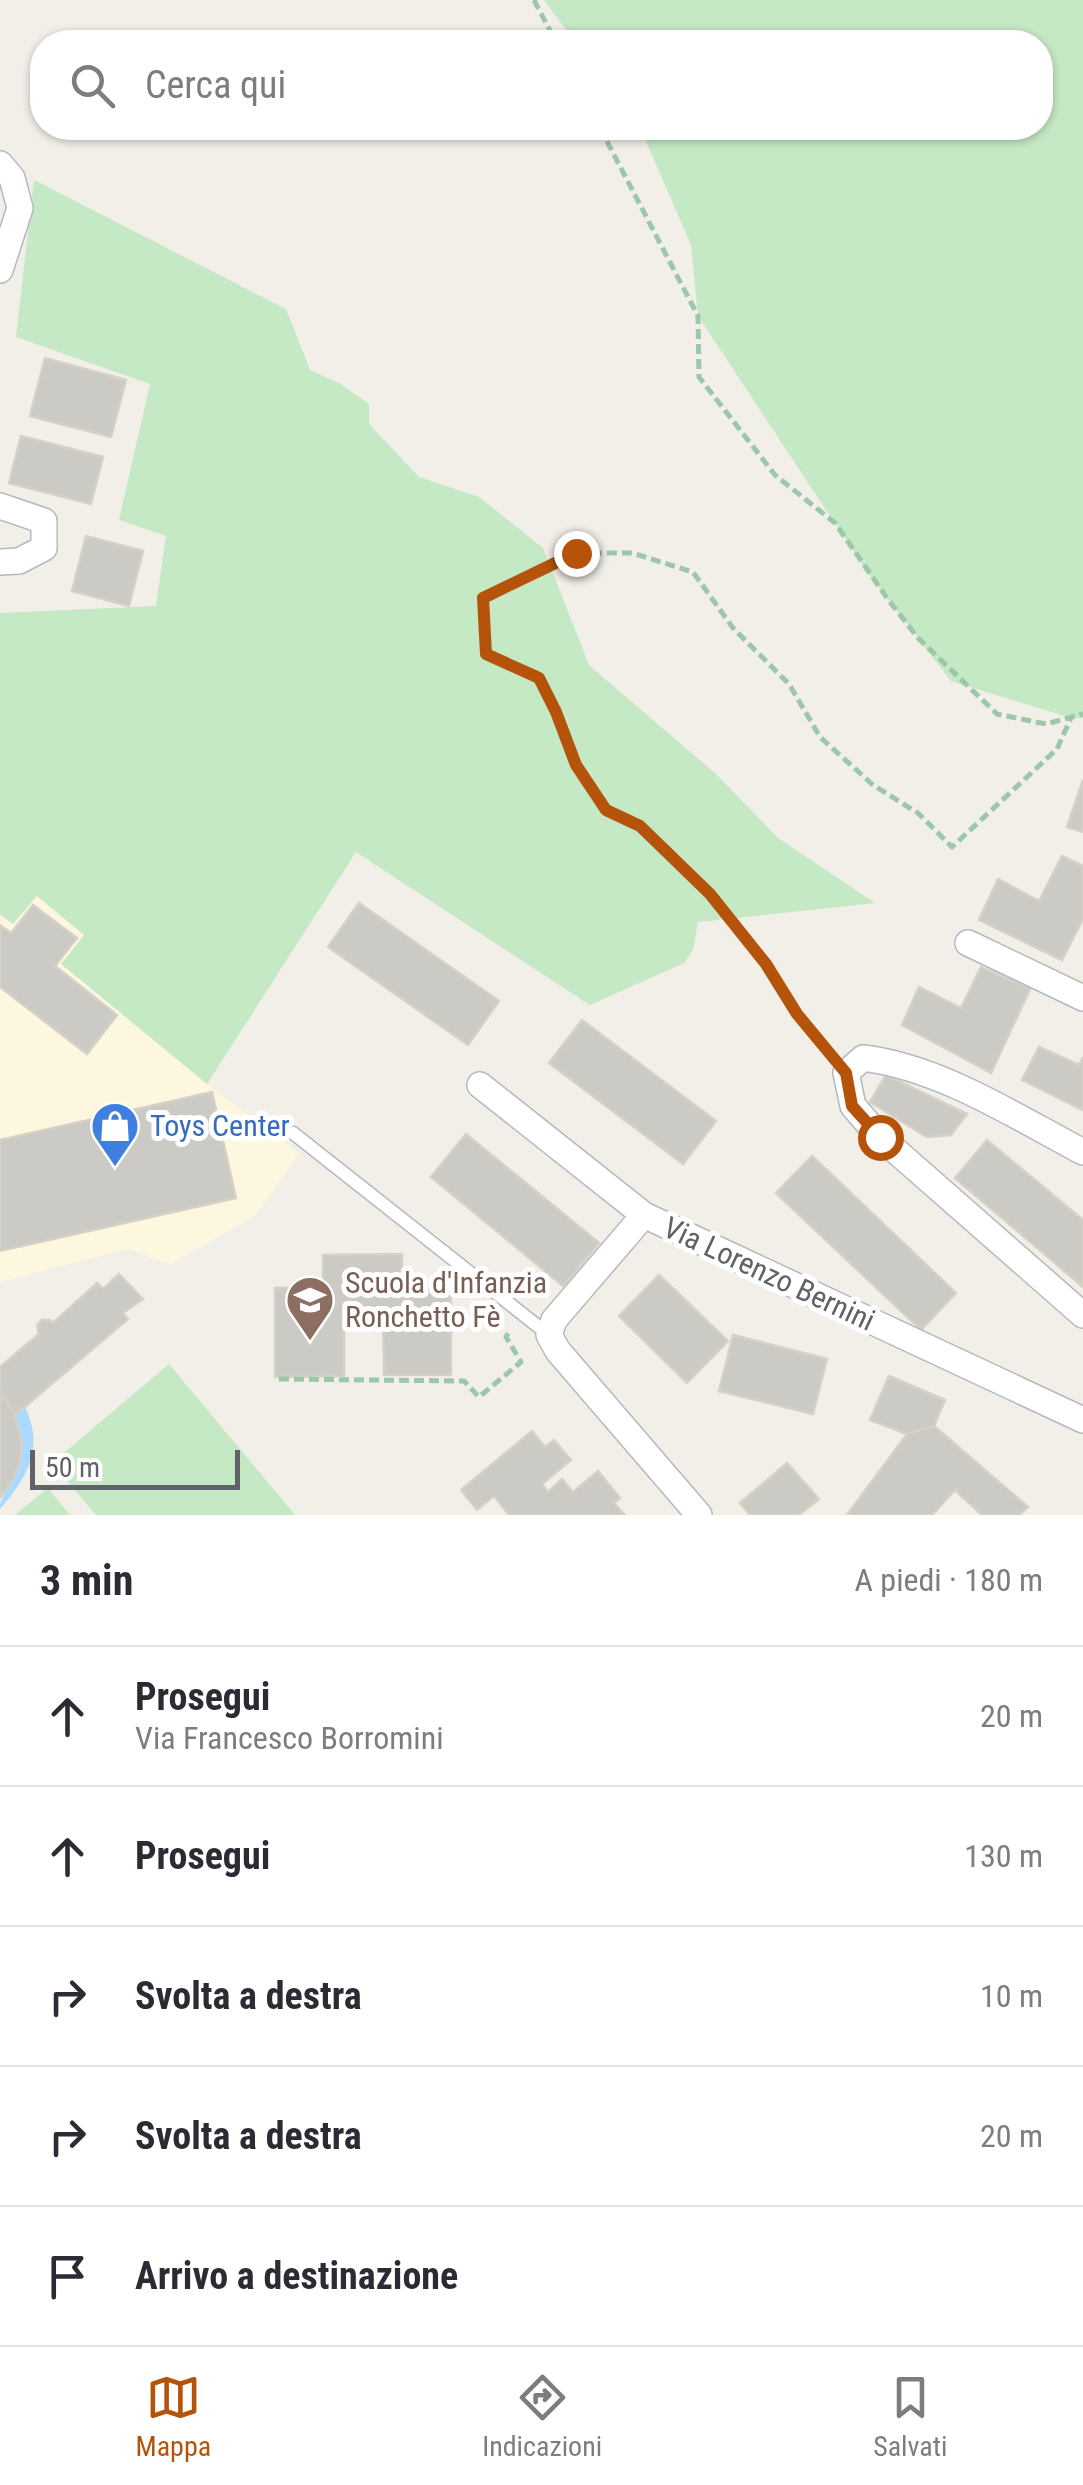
<!DOCTYPE html>
<html lang="it">
<head>
<meta charset="utf-8">
<style>
	:root { --surface:#fff; --page:#f7f7f7; --text:#2b2b33; --muted:#7c7c81; --line:#e1e1e2; --accent:#b45309 }
	body { margin:0; font-family:"Roboto Condensed",sans-serif; background:var(--page); color:var(--text) }
	.scale { position:absolute; left:30px; bottom:25px; width:210px; box-sizing:border-box; padding-left:10px; border:5px solid #5f6368; border-top:0; font-size:28px; line-height:35px; white-space:nowrap; color:#5f6368; -webkit-text-stroke:8px #fff; paint-order:stroke }
	.stop { position:absolute; width:30px; height:30px; margin:-22px; border:8px solid #b45309; border-radius:50%; background:#fff }
	.stop.end { background:#b45309; border-color:#fff; box-shadow:0 2px 10px #0008 }
	.list { margin:0; padding:0; list-style:none }
	h2 { display:flex; justify-content:space-between; align-items:center; height:130px; margin:0; padding:0 40px; font-size:42px }
	h2 small { font-size:32px; font-weight:400; color:var(--muted) }
	.list li { display:grid; grid-template-columns:65px 1fr auto; gap:30px; align-items:center; box-sizing:border-box; height:140px; padding:0 40px; border-top:2px solid var(--line) }
	.list b { display:block; font-size:38px; white-space:nowrap }
	.list p { margin:0; font-size:32px; white-space:nowrap; color:var(--muted) }
	.list em { font-size:32px; font-style:normal; color:var(--muted) }
	.icon { flex:none; width:55px; height:55px; fill:none; stroke:currentColor; stroke-width:2; stroke-linecap:round; stroke-linejoin:round }
	.map { position:relative; flex:none; width:1083px; height:1515px; overflow:hidden }
	.search { position:absolute; background:var(--surface); box-shadow:0 2px 8px #0004; left:30px; right:30px; top:30px; height:110px; display:flex; align-items:center; gap:25px; box-sizing:border-box; padding:0 35px; border-radius:40px; color:var(--muted); font-size:38px }
	.sheet { height:830px; background:var(--surface) }
	nav { display:flex; justify-content:space-around; align-items:center; box-sizing:border-box; height:140px; border-top:2px solid var(--line); background:var(--surface); font-size:28px; color:var(--muted) }
	nav a { display:grid; justify-items:center; gap:5px }
	nav .on { color:var(--accent) }
	.map>svg:first-child { display:block }
</style>
</head>
<body>
<div class="map">
<svg width="1083" height="1515" viewBox="0 0 1083 1515">
	<rect width="100%" height="100%" fill="#f1efe8"/>
	<path fill="#fef7e0" d="M36,896L85,935L62,964L207,1084L299,1153L256,1215L171,1264L128,1249L0,1282V916L13,924Z"/>
	<path fill="#c5e8c5" d="M544,0H1083V718H1071L951,681L867,572L698,316L691,245L645,139L637,128H1040V42H575Z
		M34,180L286,309L310,370L341,384L369,404V424L419,477L479,497L543,548L589,665L716,774L778,838L875,903L698,922L693,950L684,963L590,1005L356,852L207,1084L61,964L84,935L37,896L13,924L0,914V613L156,606L166,536L119,520L150,384L16,337Z
		M169,1364L295,1515H96L52,1463Z
		M48,1488L70,1515H15Z"/>
	<path fill="#aadaff" d="M25,1407C45,1448 27,1478 0,1509C0,1495 7,1492 13,1480C24,1459 22,1436 15,1415Z"/>
	<path fill="#cccac5" stroke="#d6d1c6" stroke-width="2.5" d="M45,358L126,380L111,437L30,416Z
		M21,436L103,457L91,504L9,483Z
		M86,536L143,551L129,606L72,591Z
		M1083,780V832L1067,827Z
		M1062,856L1083,866V919L1062,960L979,920L998,879L1039,901Z
		M359,903L499,1001L468,1045L328,947Z
		M33,905L77,938L55,966L117,1015L87,1054L0,987V925L11,933Z
		M981,967L1030,989L991,1073L902,1025L919,987L961,1008Z
		M582,1020L716,1121L683,1164L549,1063Z
		M1039,1047L1079,1065L1083,1057V1110L1022,1080Z
		M886,1075L967,1114L951,1135L927,1137L870,1102Z
		M212,1092L236,1198L0,1251V1140Z
		M466,1134L599,1243L563,1286L431,1177Z
		M987,1140L1083,1220V1287L955,1178Z
		M812,1156L956,1293L921,1330L776,1193Z
		M402,1254V1286H451V1375H384L383,1312H344V1376L275,1377V1288L323,1287V1255Z
		M119,1274L143,1299L123,1313L128,1319L15,1415L0,1391V1367L39,1334L37,1325L42,1320H50L53,1323L97,1283L103,1289Z
		M659,1275L728,1341L687,1383L619,1316Z
		M733,1335L827,1359L813,1414L719,1391Z
		M889,1376L945,1400L934,1426L907,1434L870,1420Z
		M0,1391L15,1415L22,1444L20,1463L12,1481L0,1497Z
		M934,1426L1028,1507L1019,1515H982L955,1490L932,1515H847L907,1434Z
		M532,1431L545,1447L554,1440L571,1460L542,1484L548,1492L562,1479L573,1492L598,1471L620,1498L614,1503L625,1515H509L494,1496L477,1510L461,1490Z
		M787,1463L819,1499L799,1515H750L740,1503Z"/>
	<g fill="none" stroke-linecap="round" stroke-linejoin="round">
		<g stroke="#b5b8bc" stroke-width="15">
			<path id="service" d="M293,1133L549,1335"/>
		</g>
		<g stroke="#b5b8bc" stroke-width="28">
			<path id="minor" d="M0,164L12,178L20,208L0,270
				M0,506L44,521V548L19,561L0,562
				M968,943L1083,998
				M480,1085L644,1215L1083,1420
				M1083,1152C1015,1116 939,1067 863,1058L846,1073L853,1106L880,1137L1083,1315
				M644,1215L554,1320L549,1335L558,1351L699,1515"/>
		</g>
		<path stroke="#9cc7a9" stroke-width="5" stroke-dasharray="10 5" stroke-linecap="butt" d="M534,0L556,42
			M600,128L698,316L699,377L775,475L835,523L887,598L918,638L997,714L1046,724L1083,714
			M832,1056L797,1014L766,963L710,894L640,827L607,810L576,765L556,712L539,678L486,654L483,598L576,553H632L693,572L733,628L789,684L820,737L873,785L918,813L952,847L1057,749L1071,718
			M279,1379L464,1381L479,1397L521,1362L506,1337L510,1330"/>
		<use href="#service" stroke="#fff" stroke-width="12"/>
		<use href="#minor" stroke="#fff" stroke-width="25"/>
	</g>
	<g fill="none" stroke-linecap="round" stroke-linejoin="round">
		<path stroke="#b45309" stroke-width="12" d="M576,553L483,598L486,654L539,678L556,712L576,765L606,810L640,826L710,894L766,964L797,1014L846,1073L852,1106L880,1137"/>
	</g>
	<defs>
		<g id="shop-pin" transform="scale(2.5)"><path d="M0 17L-7.5 6A9.5 9.5 0 1 1 7.5 6Z" fill="#3f7fe0" stroke="#fff"/><path d="M-5-2.5h2.3a2.7 3.5 0 0 1 5.4 0H5L5.5 6h-11ZM-1.5-2.5h3a1.5 2.3 0 0 0-3 0Z" fill="#fff"/></g>
		<g id="school-pin" transform="scale(2.5)"><path d="M0 17L-7.5 6A9.5 9.5 0 1 1 7.5 6Z" fill="#8d6e63" stroke="#fff"/><path d="M0-5L7-2L0 1L-7-2ZM-4 1L0 2.5L4 1V4Q0 6-4 4Z" fill="#fff"/></g>
	</defs>
	<g fill-rule="evenodd">
		<use href="#shop-pin" x="115" y="1126"/>
		<use href="#school-pin" x="310" y="1300"/>
	</g>
	<g text-anchor="middle" stroke-width="10" stroke-linejoin="round" paint-order="stroke">
		<g font-size="30" fill="#366cbe" stroke="#fff" text-anchor="start">
			<text x="150" y="1136">Toys Center</text>
		</g>
		<g font-size="30" fill="#5f6368" stroke="#fff">
			<text transform="translate(769 1274) rotate(25)" y="10">Via Lorenzo Bernini</text>
		</g>
		<g font-size="30" fill="#785e54" stroke="#fff" text-anchor="start">
			<text x="345" y="1293">Scuola d'Infanzia<tspan x="345" dy="34">Ronchetto Fè</tspan></text>
		</g>
	</g>
</svg>
<div class="scale">50 m</div>
<div class="stop" style="left:880px;top:1137px"></div>
<div class="stop end" style="left:576px;top:553px"></div>
<div class="search"><svg class="icon" aria-label="search" viewBox="0 0 24 24"><circle cx="10" cy="10" r="6"/><path d="M15 15l6 6"/></svg>Cerca qui</div>
</div>
<section class="sheet">
<h2>3 min<small>A piedi · 180 m</small></h2>
<ul class="list">
<li><svg class="icon" aria-label="ahead" viewBox="0 0 24 24"><path d="M12 20V5M6 11l6-6 6 6"/></svg><div><b>Prosegui</b><p>Via Francesco Borromini</p></div><em>20 m</em></li>
<li><svg class="icon" aria-label="ahead" viewBox="0 0 24 24"><path d="M12 20V5M6 11l6-6 6 6"/></svg><div><b>Prosegui</b></div><em>130 m</em></li>
<li><svg class="icon" aria-label="right" viewBox="0 0 24 24"><path d="M7 20v-9h11M14 6l5 5-5 5"/></svg><div><b>Svolta a destra</b></div><em>10 m</em></li>
<li><svg class="icon" aria-label="right" viewBox="0 0 24 24"><path d="M7 20v-9h11M14 6l5 5-5 5"/></svg><div><b>Svolta a destra</b></div><em>20 m</em></li>
<li><svg class="icon" aria-label="arrive" viewBox="0 0 24 24"><path d="M6 21V4h12l-3 4 3 4H6"/></svg><div><b>Arrivo a destinazione</b></div></li>
</ul>
</section>
<nav>
<a class="on"><svg class="icon" aria-label="map" viewBox="0 0 24 24"><path d="M3 6l6-2 6 2 6-2v14l-6 2-6-2-6 2zM9 4v14M15 6v14"/></svg>Mappa</a>
<a><svg class="icon" aria-label="directions" viewBox="0 0 24 24"><path d="M12 3l9 9-9 9-9-9zM9 14v-3h6M13 9l2 2-2 2"/></svg>Indicazioni</a>
<a><svg class="icon" aria-label="saved" viewBox="0 0 24 24"><path d="M7 4h10v16l-5-4-5 4z"/></svg>Salvati</a>
</nav>
</body>
</html>
